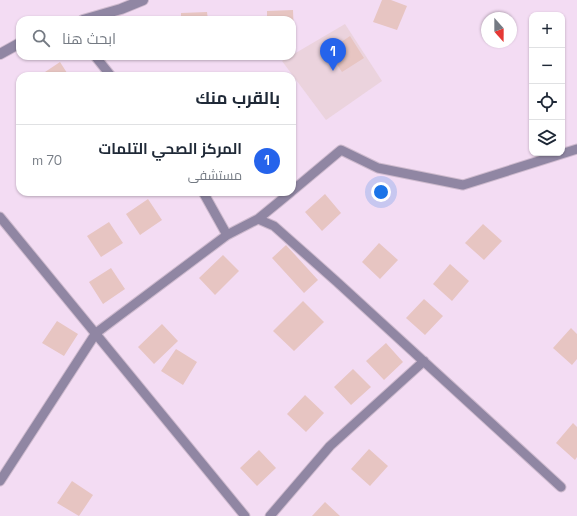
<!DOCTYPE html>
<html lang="ar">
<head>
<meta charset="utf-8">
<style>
	:root { --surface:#fff; --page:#f2f2f3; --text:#1f2937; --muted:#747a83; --line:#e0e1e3; --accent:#2563eb }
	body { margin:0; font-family:"Space Grotesk",Cairo,sans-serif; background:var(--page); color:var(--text); direction:rtl }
	.controls { position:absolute; right:12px; top:12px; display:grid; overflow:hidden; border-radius:8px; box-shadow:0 1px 3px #0004 }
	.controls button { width:36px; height:36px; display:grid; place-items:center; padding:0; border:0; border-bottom:1px solid var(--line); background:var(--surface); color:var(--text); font:20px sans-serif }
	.compass { position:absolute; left:481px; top:12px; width:36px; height:36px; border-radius:50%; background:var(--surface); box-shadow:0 1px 3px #0004; rotate:159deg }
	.you { position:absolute; left:381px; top:192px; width:14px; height:14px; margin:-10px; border:3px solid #fff; border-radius:50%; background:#1a73e8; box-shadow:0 0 0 6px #1a73e833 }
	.badge { display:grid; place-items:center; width:26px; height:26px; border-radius:50%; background:var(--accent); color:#fff; font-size:13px; font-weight:700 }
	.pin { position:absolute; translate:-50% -33px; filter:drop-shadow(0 1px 2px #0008) }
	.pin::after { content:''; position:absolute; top:21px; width:14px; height:12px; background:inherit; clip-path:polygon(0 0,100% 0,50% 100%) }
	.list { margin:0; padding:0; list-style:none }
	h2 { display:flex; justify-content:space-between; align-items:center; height:52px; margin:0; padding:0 16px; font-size:17px }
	h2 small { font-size:13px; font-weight:400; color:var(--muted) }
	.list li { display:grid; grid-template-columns:26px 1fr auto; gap:12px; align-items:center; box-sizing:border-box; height:72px; padding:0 16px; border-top:1px solid var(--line) }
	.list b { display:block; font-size:15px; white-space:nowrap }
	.list p { margin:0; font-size:13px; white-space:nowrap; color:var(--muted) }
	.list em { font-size:13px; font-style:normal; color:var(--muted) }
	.icon { flex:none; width:22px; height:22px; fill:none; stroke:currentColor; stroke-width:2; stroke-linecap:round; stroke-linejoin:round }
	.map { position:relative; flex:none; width:577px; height:516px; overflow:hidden; direction:ltr }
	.search { position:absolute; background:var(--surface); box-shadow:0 1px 3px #0004; left:16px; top:16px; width:280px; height:44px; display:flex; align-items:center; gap:10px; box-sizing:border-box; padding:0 14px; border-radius:12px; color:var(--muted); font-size:15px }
	.panel { position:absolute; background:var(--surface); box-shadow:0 1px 3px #0004; left:16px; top:72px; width:280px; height:124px; border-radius:12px; direction:rtl }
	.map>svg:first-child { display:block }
</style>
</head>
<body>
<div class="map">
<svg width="577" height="516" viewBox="0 0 577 516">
	<rect width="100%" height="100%" fill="#f3dcf3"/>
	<path fill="#ebd3dd" d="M345,24L382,81L326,120L282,61Z"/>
	<path fill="#e7c5c2" d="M382,0H391L407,6L397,30L373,22Z
		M293,10L294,35H292V20H267V11Z
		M207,12L208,20H181V13Z
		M350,36L364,58L342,72L328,51Z
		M60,62L69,76H39Z
		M325,194L341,213L322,231L305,212Z
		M148,199L162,220L140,235L126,214Z
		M109,222L123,243L101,257L87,236Z
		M483,224L502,241L484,260L465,243Z
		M379,243L398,260L380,279L362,262Z
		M286,245L318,280L304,293L272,258Z
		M223,255L239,271L215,295L199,278Z
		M450,264L469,281L452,301L433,284Z
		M111,268L125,289L103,304L89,282Z
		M424,299L443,316L425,335L406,318Z
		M303,301L324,322L294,351L273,331Z
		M57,321L78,334L64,356L42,343Z
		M162,324L178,341L154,364L138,347Z
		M571,328L577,334V359L572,365L553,348Z
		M386,343L403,362L384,380L366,361Z
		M176,349L197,362L183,385L161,371Z
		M353,369L371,387L351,405L334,387Z
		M305,395L324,413L306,432L287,414Z
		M573,423L577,427V457L575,460L556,443Z
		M369,449L388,466L370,486L351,469Z
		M259,450L276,468L257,486L240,468Z
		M72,481L93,495L79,516L57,503Z
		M325,502L340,516H312Z"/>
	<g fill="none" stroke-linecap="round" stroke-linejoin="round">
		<g stroke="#cebace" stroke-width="11">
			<path id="minor" d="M95,56L111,76
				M292,191L341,150L378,168L463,185L577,149
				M203,192L227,235
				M0,217L245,516
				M258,219L291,192
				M0,481L96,333L227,235L258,219L274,226L337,282L561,487
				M270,516L330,446L424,361"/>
		</g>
		<g stroke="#cebace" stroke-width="12">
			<path id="tertiary" d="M83,20L121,9L143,0
				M0,54L20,43"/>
		</g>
		<use href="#minor" stroke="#9086a3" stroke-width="9"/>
		<use href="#tertiary" stroke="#9086a3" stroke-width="10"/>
	</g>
</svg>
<div class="controls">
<button>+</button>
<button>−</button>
<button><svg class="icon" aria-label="locate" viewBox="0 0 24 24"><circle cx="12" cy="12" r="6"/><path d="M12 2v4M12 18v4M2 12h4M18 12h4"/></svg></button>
<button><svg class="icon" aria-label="layers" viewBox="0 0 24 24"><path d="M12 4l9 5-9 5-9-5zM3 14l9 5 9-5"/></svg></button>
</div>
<svg class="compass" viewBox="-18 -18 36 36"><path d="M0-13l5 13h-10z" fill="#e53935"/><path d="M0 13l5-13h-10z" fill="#747a83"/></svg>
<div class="you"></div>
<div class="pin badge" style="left:333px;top:71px">1</div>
<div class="search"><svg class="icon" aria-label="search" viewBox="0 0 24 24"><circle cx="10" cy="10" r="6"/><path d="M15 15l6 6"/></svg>ابحث هنا</div>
<section class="panel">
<h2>بالقرب منك<small></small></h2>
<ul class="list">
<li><span class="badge">1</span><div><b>المركز الصحي التلمات</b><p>مستشفى</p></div><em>70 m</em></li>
</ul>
</section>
</div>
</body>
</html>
